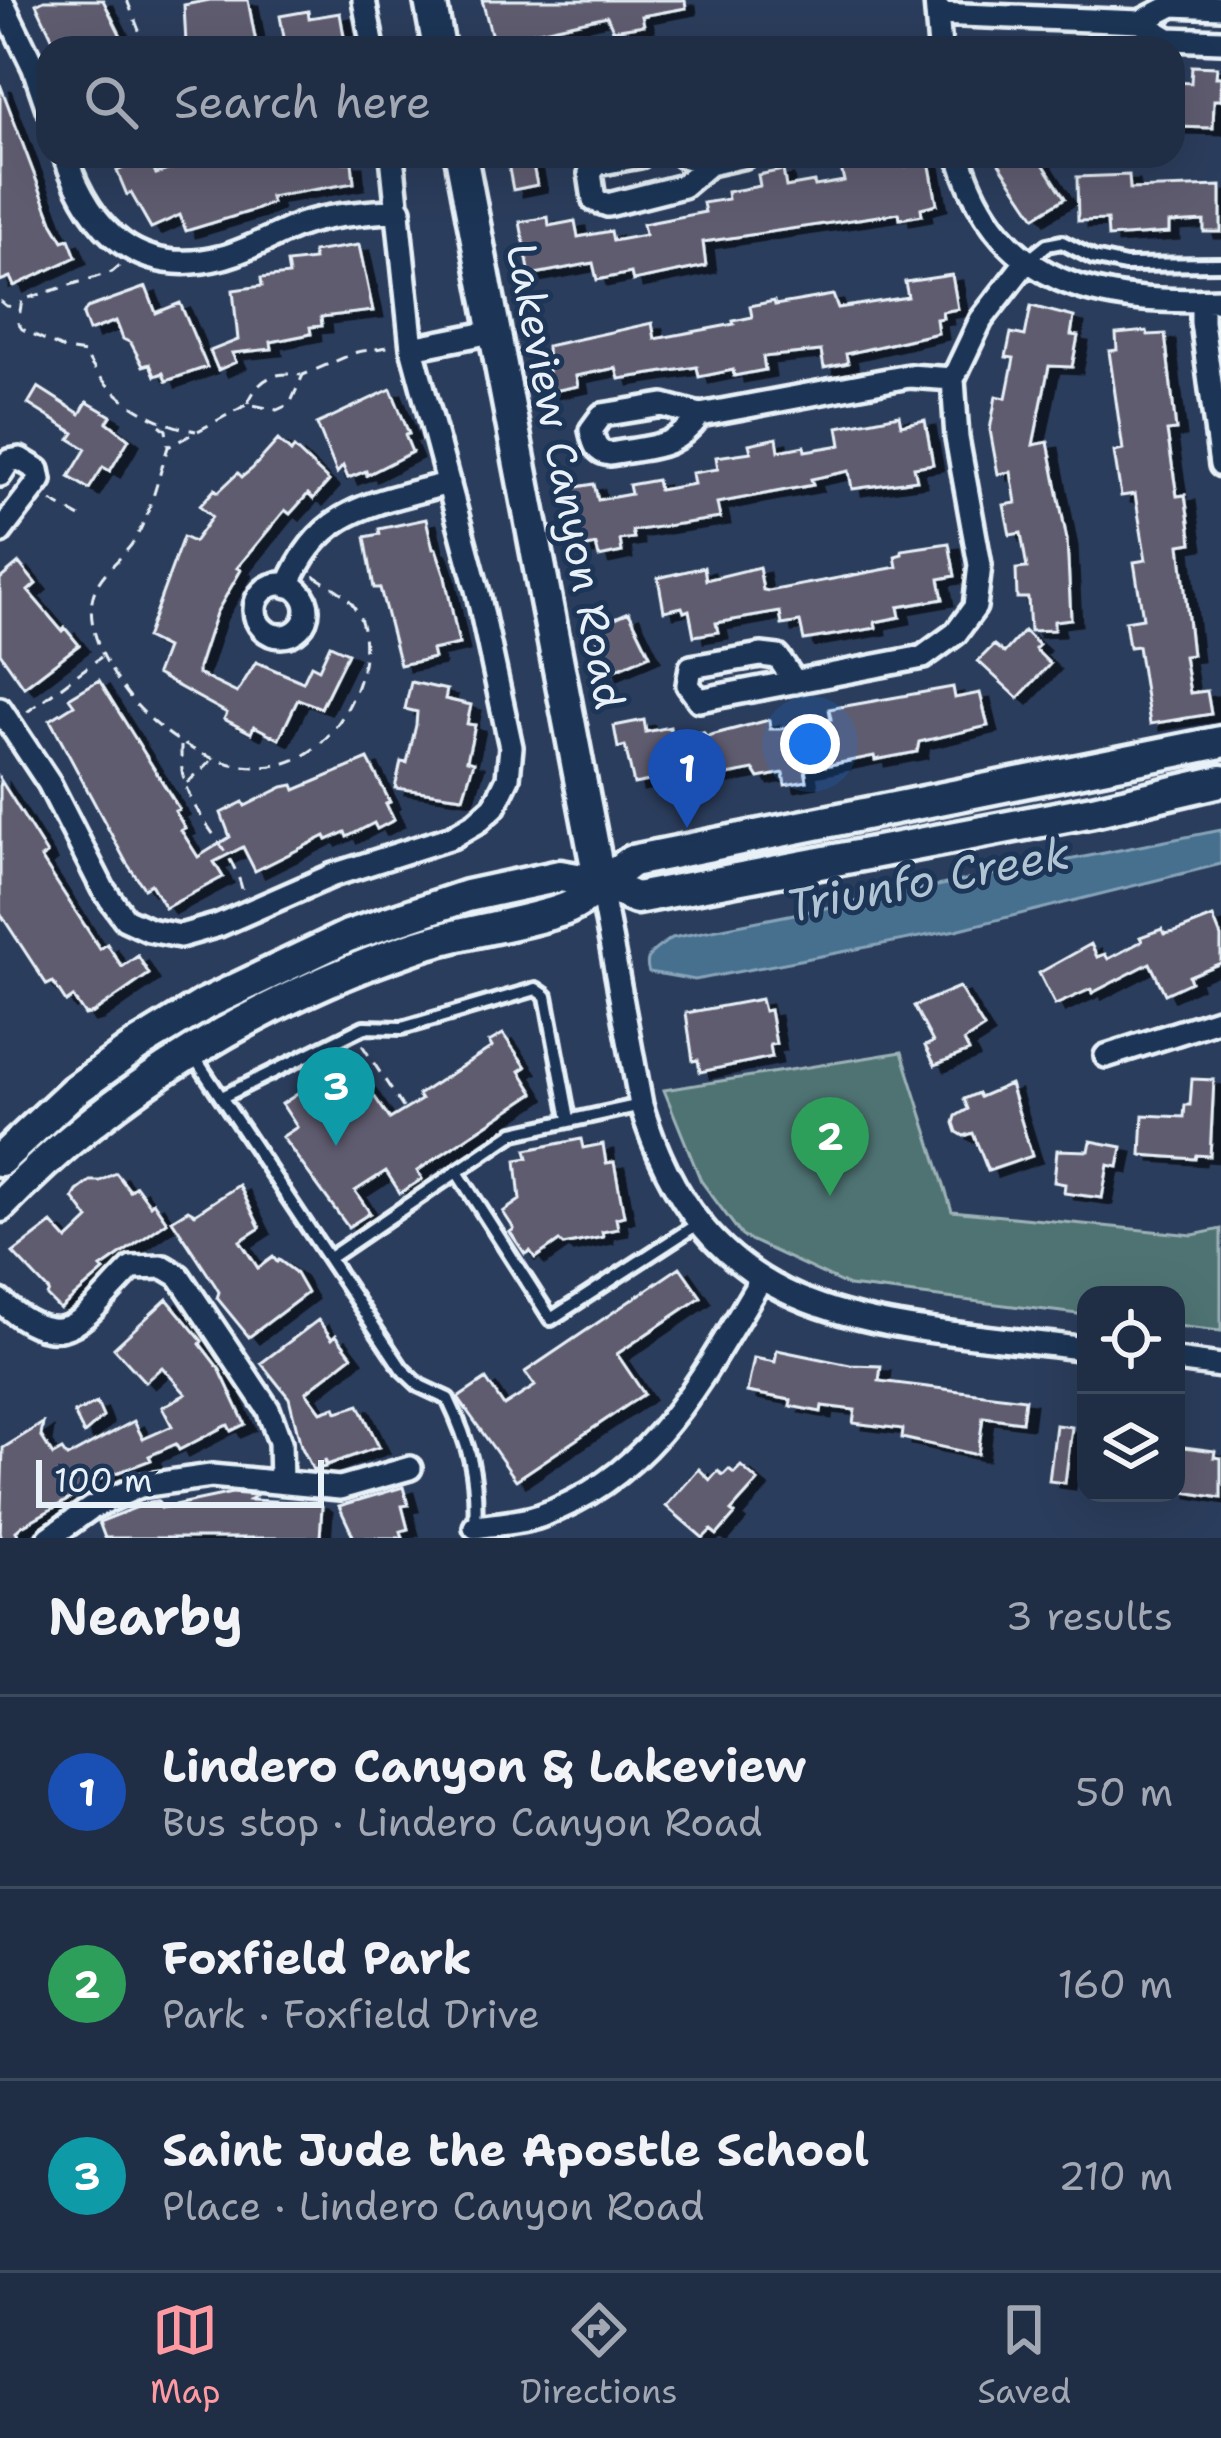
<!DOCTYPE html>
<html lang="en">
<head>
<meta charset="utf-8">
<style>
	:root { --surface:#202e45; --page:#2d3a50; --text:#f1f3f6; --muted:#a2a8b3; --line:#3d4a5e; --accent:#ff9aa2 }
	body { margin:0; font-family:"Shantell Sans",sans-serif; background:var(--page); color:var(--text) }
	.controls { position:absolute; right:36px; bottom:36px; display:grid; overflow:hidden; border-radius:24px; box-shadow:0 12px 48px #0002 }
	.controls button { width:108px; height:108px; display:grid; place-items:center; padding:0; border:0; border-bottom:3px solid var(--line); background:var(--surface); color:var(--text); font:60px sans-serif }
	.scale { position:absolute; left:36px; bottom:30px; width:288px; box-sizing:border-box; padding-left:12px; border:6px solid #e8f1f8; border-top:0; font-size:33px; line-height:42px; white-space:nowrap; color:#e8f1f8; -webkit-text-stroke:9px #1d3557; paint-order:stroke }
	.you { position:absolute; left:810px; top:744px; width:42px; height:42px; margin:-30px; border:9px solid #fff; border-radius:50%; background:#1a73e8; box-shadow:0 0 0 18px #1a73e833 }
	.badge { display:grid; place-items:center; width:78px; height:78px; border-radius:50%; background:var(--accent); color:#fff; font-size:39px; font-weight:700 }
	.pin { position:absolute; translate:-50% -99px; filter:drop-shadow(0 3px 6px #0008) }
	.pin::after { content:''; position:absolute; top:63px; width:42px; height:36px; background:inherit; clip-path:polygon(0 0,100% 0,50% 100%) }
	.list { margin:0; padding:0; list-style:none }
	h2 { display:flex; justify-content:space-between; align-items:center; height:156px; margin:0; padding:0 48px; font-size:51px }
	h2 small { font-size:39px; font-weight:400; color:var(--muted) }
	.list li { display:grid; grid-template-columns:78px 1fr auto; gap:36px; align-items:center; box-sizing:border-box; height:192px; padding:0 48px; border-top:3px solid var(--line) }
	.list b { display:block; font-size:45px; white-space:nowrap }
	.list p { margin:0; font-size:39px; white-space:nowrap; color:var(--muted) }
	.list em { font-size:39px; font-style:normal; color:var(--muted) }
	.icon { flex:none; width:66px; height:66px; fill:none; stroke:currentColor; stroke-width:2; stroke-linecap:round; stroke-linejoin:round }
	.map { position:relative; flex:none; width:1221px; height:1538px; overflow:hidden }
	.search { position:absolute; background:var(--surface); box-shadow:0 12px 48px #0002; left:36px; right:36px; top:36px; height:132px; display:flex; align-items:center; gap:30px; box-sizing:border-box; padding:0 42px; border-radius:36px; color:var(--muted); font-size:45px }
	.sheet { height:732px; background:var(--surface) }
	nav { display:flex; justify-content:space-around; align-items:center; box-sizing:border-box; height:168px; border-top:3px solid var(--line); background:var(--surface); font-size:33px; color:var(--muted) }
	nav a { display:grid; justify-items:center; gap:6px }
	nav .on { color:var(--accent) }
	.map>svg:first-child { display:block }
</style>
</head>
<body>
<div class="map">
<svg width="1221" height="1538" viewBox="0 0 1221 1538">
	<defs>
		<filter id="shadow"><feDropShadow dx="10" dy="6" stdDeviation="0" flood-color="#0009"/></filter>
	</defs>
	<rect width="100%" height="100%" fill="#2b3d5c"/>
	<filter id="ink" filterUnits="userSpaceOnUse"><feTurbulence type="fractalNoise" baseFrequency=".00833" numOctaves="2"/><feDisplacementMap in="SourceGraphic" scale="24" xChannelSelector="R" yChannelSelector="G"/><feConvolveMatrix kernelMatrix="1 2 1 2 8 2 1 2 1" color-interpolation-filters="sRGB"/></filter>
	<g filter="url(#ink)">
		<path fill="#4f7373" stroke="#9cb2b6" stroke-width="3" d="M902,1052L952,1211L1193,1235L1221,1229V1331L1176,1326V1295H1086V1315L849,1286L742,1236L701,1181L664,1090Z"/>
		<path fill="#47708f" stroke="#87a4b9" stroke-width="3" d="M1221,830V864L956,930L695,980L649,972C642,954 658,948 672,938Z"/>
		<path fill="#615c70" stroke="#e8f1f8" stroke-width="3" filter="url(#shadow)" d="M44,0H103L127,48H57L36,4Z
			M210,0H248L257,48H195L194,43L186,44L184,5Z
			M482,0H685L686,8L642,16L644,25L613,30L607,16L493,41Z
			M308,11L309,18L340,13L346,48H286L280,16Z
			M1192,66L1217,67L1216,77H1221V100H1214L1213,128L1173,127V82L1191,83Z
			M0,84L53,224L63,241L69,239L76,257L14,286L10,277L0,281Z
			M208,156H343L344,162H352L354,183L270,197L272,203L255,210L186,231L180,215L151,228L131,193L127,195L117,171L149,157L156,174Z
			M531,156L537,185L513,190L507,158Z
			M903,156L905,166L929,161L937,204L921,208L922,215L900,219L899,213L703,242L706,266L633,281L631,273L597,280L593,263L530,275L520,222L548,217L549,226L575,221L578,237L611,231L613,241L645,235L643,224L705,212L703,203L728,199L727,192L760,186L758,175L783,170L786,187L814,182L815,186L844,181L841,168Z
			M994,156H1038L1065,198L1035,217Z
			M1129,175L1130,189L1221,186V232H1204V221L1169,223V233L1108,237L1107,220L1078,221L1077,177Z
			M359,245L373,311L321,317L322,326L310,327L311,334L271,342L272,349L232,353L236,362L218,370L210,351L238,340L233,290L262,286L261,278L289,275L287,263L314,260L313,252Z
			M952,275L958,309L942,312L943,318L936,319L938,333L846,354L848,363L824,368L821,351L763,357L765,370L734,376L733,370L699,377L697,367L619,379L616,368L576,376L578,386L549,392L547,346L652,323L655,339L734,324L733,321L752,317L750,306L774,301L775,305L833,295L838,308L908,297L905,282Z
			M146,287L156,313L180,303L207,367L166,381L163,373L155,376L150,364L143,366L131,343L123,339L116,321L89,331L83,315L87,308Z
			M1031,306L1074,317L1071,335L1078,336L1072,367L1049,366L1033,445L1048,442L1067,540L1071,619L1054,621V630L1030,631L1028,598H1017L1016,569L1027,568L1021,533L1010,535L1004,505L1016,503L1011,472L998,474L990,430L996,396L1006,398L1014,358L1006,357L1011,333L1025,336Z
			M1147,331L1148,335L1165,334L1176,430L1167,431L1177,496L1185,495L1192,543L1180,545L1192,655L1184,656L1190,693L1207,691L1211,714L1150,724L1138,646L1129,647L1125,621L1143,618L1134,562L1146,560L1135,494L1121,496L1114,452L1123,450L1109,351L1117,350L1116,334Z
			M38,387L80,414L87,402L111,416L107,422L129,439L110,471L103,467L89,489L69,477L86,449L70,439L74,433L28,404Z
			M391,389L409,434L405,435L412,452L367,475L366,471L348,478L343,466L337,473L317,424Z
			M899,415L901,425L925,420L933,464L914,467L917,480L852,489L849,471L811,479L813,485L717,503L720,518L632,531L634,538L620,540L622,552L599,557L596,545L583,548L571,488L594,484L598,500L631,494L629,485L657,480L659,490L694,484L692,473L718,469L716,457L751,452L749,444L777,438L779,451L804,446L805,451L841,445L838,427Z
			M278,440L291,452L294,448L329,481L313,499L308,494L290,514L285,510L237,568L241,570L216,613L198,668V674L237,693L256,662L303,682L311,665L319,669L330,645L348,653L321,708L298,699L279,739L254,726L251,733L224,719L227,713L156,674L166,648L146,638L183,537L194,542L212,517L200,506L215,489L218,492L238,473L242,477L252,469Z
			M426,519L433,549H436L444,573L459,644L432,650L434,658L400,665L380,588H374L365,537L380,534L379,529Z
			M949,543L955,576L939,579L943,599L898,607L900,617L875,622L876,628L804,640L800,622L782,625L780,612L716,623L718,632L694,636L689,610L684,612L682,607L664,611L658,578L704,567L706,580L759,567L763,590L769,591L897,567L895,556L902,554V550Z
			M19,563L36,584L28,591L62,631L65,628L79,645L24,687L0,653V579Z
			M629,612L650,655L608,673L594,627Z
			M1024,631L1039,645L1035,649L1050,664L1018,698L978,661L994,645L1004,653Z
			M99,680L179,809L175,811L185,828L181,830L198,857L230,837L221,813L243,802L245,806L283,787L293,785L295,790L368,759L390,802L386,804L394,820L377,829L374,823L347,837L345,832L327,840L325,836L255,871L243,847L214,862L223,877L165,908L151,884L144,888L126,862L50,720L74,705L69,698Z
			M411,682L447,690L445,699L471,705L467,724L475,725L467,760L474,762L463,797L395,788L401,762L407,763L416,725L417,712L405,709Z
			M953,687L955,698L980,693L988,726L919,742L917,752L875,760L874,756L805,770L807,781L785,785L783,773L759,778L754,770L691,782L689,773L634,784L625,746L618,748L614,726L644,720L646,732L670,727L672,739L703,732L707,736L769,720L770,729H780L831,719L829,709Z
			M0,779L47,854L41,858L100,949L107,944L122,967L138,956L149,974L93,1013L85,1015L73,997L66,1002L53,982L47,985L0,913Z
			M1213,917L1221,937V963L1189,976L1191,982L1165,994L1150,963L1092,993L1091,989L1055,1005L1039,973L1091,944L1097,957L1105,954L1108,959L1142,941L1140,937L1162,929L1164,934L1175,932Z
			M959,987L984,1028L964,1041L969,1051L935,1065L925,1046L933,1042L914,1006Z
			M761,999L764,1011L770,1010L776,1044L770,1045L772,1057L700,1072L698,1060L693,1061L686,1013Z
			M503,1034L526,1067L520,1071L534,1093L417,1171L422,1179L400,1193L386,1171L355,1191L370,1213L348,1227L282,1137L297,1127L282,1104L336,1069L351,1092L365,1083L390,1119L421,1100L418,1095L492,1047L489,1042Z
			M1192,1079L1214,1080L1210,1156L1196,1155L1195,1159L1141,1155L1143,1115L1184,1117L1185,1105H1190Z
			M1010,1084L1032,1156L988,1171L973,1133L964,1136L957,1132L954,1123L956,1116L968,1109L964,1099L978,1093L980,1097Z
			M581,1139L583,1148L603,1144L606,1163L614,1162L624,1216L616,1218L618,1229L602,1232L603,1237L563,1245L559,1241L535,1258L530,1251L525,1254L510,1232L514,1229L503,1212L520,1200L516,1160L528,1158L526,1150Z
			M1091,1141L1122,1147L1118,1167L1108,1165L1102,1198L1064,1193L1065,1184L1054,1182L1057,1150L1089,1151Z
			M116,1173L130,1191L136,1186L150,1205L153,1202L167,1222L101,1268L104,1271L60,1309L47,1296L49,1291L13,1253L52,1223L67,1240L89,1219L73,1198L77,1191L90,1181H100Z
			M239,1185L260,1228L240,1241L258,1268L273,1257L277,1262L279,1260L295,1272L307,1293L249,1337L217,1298L219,1292L215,1285L172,1220L188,1210L195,1214Z
			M680,1267L701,1297L617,1354L644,1394L516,1480L458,1398L486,1379L504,1406L535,1386L525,1372Z
			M167,1299L202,1341L200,1344L220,1370L245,1424L231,1431L228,1425L225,1426L179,1450L176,1444L149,1456L151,1460L92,1482L80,1493L22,1526L16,1531L20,1538H0L3,1448L43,1423L41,1436L53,1455L62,1450L67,1457L134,1421L143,1439L172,1426L162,1407L186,1394L162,1367L145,1382L114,1348Z
			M318,1320L332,1339L336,1335L352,1356L306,1392L321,1412L335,1407L337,1412L359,1405L379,1447L327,1465L325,1459V1467L313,1470L301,1446L289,1398L261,1363Z
			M777,1350L850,1365L881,1366L879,1381L1025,1399L1022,1422L983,1417L978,1454H973L902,1438L903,1429L853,1423L855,1410L822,1406L821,1412L790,1406L791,1400L747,1392L754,1358L775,1362Z
			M97,1403L103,1417L84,1434L74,1413Z
			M1056,1425L1072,1427L1065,1483L1049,1481Z
			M1176,1446L1215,1451L1214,1457L1221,1458V1498L1178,1491Z
			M741,1466L758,1481L731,1511L735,1514L717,1535L711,1530L703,1538L666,1506L699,1469L710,1480L718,1471L723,1475L729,1469L734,1473Z
			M403,1487L408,1505L402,1506L408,1529L401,1531L403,1538H354L339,1506Z
			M232,1493L256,1495L250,1500L318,1503L322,1506L320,1538H105L99,1522L150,1502L158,1501L161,1508Z"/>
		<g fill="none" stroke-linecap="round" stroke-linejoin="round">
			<g stroke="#e8f1f8" stroke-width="20">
				<path id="lane" d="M1026,262L1047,245L1062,242L1093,258L1125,265L1221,264
					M193,1055L402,1369L420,1386L448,1399C470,1445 478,1477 475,1527
					M222,1097L364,1027L402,1028L536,989L546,996L569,1119
					M457,1172L551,1319L699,1223
					M331,1257L514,1133L641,1105"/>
			</g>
			<g stroke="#e8f1f8" stroke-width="30">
				<path id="street" d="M1,0L34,68L48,109
					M364,0L373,48
					M936,1L940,48
					M937,14L1140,22L1169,39L1221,41
					M1140,22L1173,5L1221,7
					M65,156C91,231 138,279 223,257C249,250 274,235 300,225C331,214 367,213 400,210
					M640,156L597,164L590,173L594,200L608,205L683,186L709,164L745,156
					M683,156L709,164
					M959,156C999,287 1099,305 1221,300
					M1202,301V322L1221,465
					M412,348L497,331
					M700,415C673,451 651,446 610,454C596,453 594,443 591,430L602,415L663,405L700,415L909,376L953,379
					M0,475L9,461L20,459L38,470L40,480L0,532
					M255 610a26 26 0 1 1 52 0a26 26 0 1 1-52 0Z
					M288,586C320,506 375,504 449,483
					M795,682L778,657L761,655L691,667L688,685L699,700L923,657L956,633L975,607L980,565L957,438L953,379L981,320L1026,262
					M0,709L49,783L103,889L125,919L149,930L180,936L219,925L333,875L452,837L476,823L494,807L508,778L511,747L478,593L412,348L392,156
					M600,883L641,1105C711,1337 885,1322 1086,1349
					M1106,1056L1221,1019
					M0,1301C66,1359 82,1318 132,1268L164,1267L179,1276L268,1409L280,1442L281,1482
					M1176,1360L1221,1366
					M475,1527C496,1524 520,1523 540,1516C655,1475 701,1378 760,1281
					M49,1538L91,1508L140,1486L211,1476L340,1488L410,1468"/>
			</g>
			<g stroke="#e8f1f8" stroke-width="39">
				<path id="secondary" d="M430,0L439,48
					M461,156L600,883
					M0,1160L74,1091L135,1047L205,1004L348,936L467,896L560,876L600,883L636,898L1093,811L1221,781
					M0,1206C115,1087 259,1000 415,947C464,930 517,926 565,909C585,902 613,874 632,861L1221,742"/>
			</g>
			<path stroke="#e8f1f8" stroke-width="3" stroke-dasharray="12 9" stroke-linecap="butt" d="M127,0L146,48
				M89,164L111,156
				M119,266L112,272L22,300L18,323L22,329L66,350L85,353C104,394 152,424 196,431
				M0,301L6,306L17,307
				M248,403C259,378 274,371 301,375
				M160,425L166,430L168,447
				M51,501L82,518
				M314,576C323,582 336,588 345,596C388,635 353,722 312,750C252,792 174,749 133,701C112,675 87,636 92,601C96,572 126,559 138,534C152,507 159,475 168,447L248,404L277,410L290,404L303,375L357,352L393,346
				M27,712L101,657
				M181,746C181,756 181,767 183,776C192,818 232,847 242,889
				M187,783L211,761
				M362,1045L404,1109"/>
			<use href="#lane" stroke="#1d3557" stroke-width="10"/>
			<use href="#street" stroke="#1d3557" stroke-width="21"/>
			<use href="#secondary" stroke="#1d3557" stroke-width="30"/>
		</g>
	</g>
	<g text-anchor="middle" stroke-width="10" stroke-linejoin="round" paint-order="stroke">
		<g font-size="42" fill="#e8f1f8" stroke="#1d3557">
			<text transform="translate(566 476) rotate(79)" y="15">Lakeview Canyon Road</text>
		</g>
		<g font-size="45" font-style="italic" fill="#b0c4d3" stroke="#1d3557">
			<text transform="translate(928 879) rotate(-11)" y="16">Triunfo Creek</text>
		</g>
	</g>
</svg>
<div class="controls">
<button><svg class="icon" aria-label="locate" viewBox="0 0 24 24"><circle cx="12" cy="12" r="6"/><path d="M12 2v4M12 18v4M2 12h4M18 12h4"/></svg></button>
<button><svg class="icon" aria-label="layers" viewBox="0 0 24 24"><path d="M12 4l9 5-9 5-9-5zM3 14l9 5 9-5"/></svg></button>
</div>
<div class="scale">100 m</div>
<div class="you"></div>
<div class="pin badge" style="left:687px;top:828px;background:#1a4fb4">1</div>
<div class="pin badge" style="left:830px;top:1196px;background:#2e9e5b">2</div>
<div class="pin badge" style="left:336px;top:1146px;background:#0f9aa8">3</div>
<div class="search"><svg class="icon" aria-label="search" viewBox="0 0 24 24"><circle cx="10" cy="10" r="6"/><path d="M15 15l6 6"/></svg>Search here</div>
</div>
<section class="sheet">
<h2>Nearby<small>3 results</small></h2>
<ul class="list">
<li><span class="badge" style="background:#1a4fb4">1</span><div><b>Lindero Canyon &amp; Lakeview</b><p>Bus stop · Lindero Canyon Road</p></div><em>50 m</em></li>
<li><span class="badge" style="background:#2e9e5b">2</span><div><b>Foxfield Park</b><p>Park · Foxfield Drive</p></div><em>160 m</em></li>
<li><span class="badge" style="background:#0f9aa8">3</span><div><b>Saint Jude the Apostle School</b><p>Place · Lindero Canyon Road</p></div><em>210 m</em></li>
</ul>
</section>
<nav>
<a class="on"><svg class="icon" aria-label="map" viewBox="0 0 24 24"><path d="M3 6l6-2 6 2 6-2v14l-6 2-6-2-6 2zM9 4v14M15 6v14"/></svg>Map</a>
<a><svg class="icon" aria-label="directions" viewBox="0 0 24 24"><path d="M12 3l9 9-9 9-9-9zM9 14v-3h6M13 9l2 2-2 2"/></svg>Directions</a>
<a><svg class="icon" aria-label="saved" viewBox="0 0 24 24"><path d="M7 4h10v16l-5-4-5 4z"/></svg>Saved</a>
</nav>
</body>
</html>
